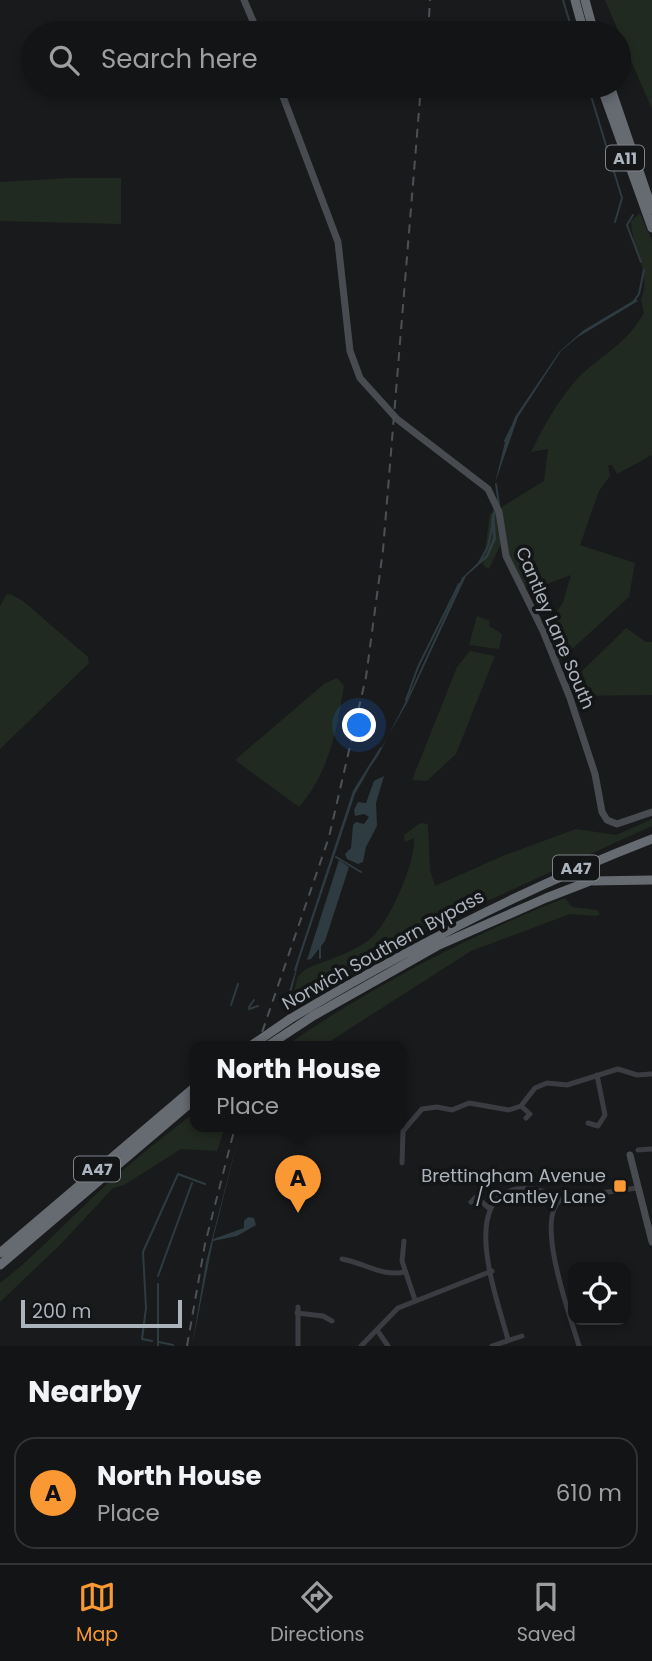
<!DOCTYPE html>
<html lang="en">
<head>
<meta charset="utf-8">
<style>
	:root { --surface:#131415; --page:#202122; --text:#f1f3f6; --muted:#9d9ea0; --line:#323334; --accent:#fa9933 }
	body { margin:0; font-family:Poppins,sans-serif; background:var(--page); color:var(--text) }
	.controls { position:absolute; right:21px; bottom:21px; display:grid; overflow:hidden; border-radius:14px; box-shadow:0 4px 10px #0003 }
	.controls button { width:63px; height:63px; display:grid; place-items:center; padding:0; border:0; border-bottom:2px solid var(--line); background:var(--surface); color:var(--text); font:35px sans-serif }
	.scale { position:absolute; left:21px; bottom:18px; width:161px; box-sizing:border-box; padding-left:7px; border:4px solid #abb3bc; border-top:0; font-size:19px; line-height:24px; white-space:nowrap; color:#abb3bc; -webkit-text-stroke:5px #141517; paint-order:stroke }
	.you { position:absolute; left:360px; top:726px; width:24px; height:24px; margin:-18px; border:5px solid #fff; border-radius:50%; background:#1a73e8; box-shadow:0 0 0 10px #1a73e833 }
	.badge { display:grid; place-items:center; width:46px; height:46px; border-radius:50%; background:var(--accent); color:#111; font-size:23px; font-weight:700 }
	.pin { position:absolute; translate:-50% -58px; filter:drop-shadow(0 2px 4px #0008) }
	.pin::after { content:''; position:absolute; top:37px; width:24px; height:21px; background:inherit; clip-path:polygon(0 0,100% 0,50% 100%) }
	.popup { position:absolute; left:190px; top:1041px; width:217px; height:91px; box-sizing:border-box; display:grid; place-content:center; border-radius:14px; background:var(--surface); filter:drop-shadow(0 2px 5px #0005); font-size:23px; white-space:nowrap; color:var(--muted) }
	.popup b { font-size:26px; color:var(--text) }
	.popup::after { content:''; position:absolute; left:50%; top:100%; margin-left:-14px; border:14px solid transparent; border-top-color:var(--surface) }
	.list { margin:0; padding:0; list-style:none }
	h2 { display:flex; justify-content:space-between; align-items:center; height:91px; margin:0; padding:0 28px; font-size:30px }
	h2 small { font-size:23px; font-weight:400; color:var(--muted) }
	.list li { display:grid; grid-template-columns:46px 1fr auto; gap:21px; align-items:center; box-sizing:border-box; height:112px; margin:0 14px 14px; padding:0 14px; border:2px solid var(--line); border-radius:21px }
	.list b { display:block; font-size:26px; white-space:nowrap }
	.list p { margin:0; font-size:23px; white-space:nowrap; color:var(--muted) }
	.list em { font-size:23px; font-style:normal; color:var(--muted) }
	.icon { flex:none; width:38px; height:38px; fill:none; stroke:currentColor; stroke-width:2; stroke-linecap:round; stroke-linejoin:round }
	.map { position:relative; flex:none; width:652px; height:1346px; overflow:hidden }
	.search { position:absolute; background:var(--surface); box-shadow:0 4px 10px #0003; left:21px; right:21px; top:21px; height:77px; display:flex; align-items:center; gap:18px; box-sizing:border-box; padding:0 24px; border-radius:38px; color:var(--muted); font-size:26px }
	.sheet { height:217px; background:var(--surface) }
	nav { display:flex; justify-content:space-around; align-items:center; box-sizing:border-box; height:98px; border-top:2px solid var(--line); background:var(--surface); font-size:19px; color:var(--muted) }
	nav a { display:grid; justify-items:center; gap:4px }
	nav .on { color:var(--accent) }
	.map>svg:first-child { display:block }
</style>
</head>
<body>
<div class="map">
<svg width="652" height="1346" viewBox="0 0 652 1346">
	<rect width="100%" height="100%" fill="#191a1c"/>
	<path fill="#212a21" d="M605,0H652V109L648,100Z
		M69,178H121V224L0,221V182Z
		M640,213L652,241V455L617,474L612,465H608L610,476L599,491L580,545L635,563L629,597L558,662L545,631L563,602L571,575L547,584L533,582L524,588L501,544L489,569L483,565L490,514L544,481L548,449L531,452C544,426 558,400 578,378C604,352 624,347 644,313L641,300C652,272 632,249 631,221Z
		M10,594L23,601L88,657L89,663L0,749V606L6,595Z
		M477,616L490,621L489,626L502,634L499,649L469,645Z
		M626,628L646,642H652V695L571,696L568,685Z
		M470,651L495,656L456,754L427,781L412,780L457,667Z
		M337,678L344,686C337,729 329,773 299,807L235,760L324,684Z
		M652,819V826L461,913L289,1010L298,976L306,969C326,960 354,953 371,938C389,923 416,862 414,838L405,842L404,835L420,823L428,824L430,870L435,886L505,855L576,829L616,835Z
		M565,898L572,907L597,910L600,914L596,916L570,914L471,951L321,1047H284C372,986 466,937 565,898Z
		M195,1112V1127H225L217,1151L181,1149L124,1185L113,1188L60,1245L0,1302V1283C32,1259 58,1230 87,1203C121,1170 158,1141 195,1112Z"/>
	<path fill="#2e3b41" d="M636,299L638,301L578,337L561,351L518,417L495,483L505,442L515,417L559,352L584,330Z
		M494,508L496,539L488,557L466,576L407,703L355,794L299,961L289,1001L286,1000L354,791L378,756L409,695L462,578L486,555L493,538L491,520Z
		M384,776L376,803L377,826L366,847L363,862L358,864L347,859L345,854L351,848L353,825L356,822L364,824L369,817L364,814L355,816L354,810L358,802L366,803L374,781Z
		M339,860L349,867L325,941L311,959L307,960Z
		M241,1127L213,1239L244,1228V1221L248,1217L254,1218L256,1225L237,1236L213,1241L192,1346L206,1262Z"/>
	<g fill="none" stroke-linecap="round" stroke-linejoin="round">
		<path stroke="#2e3b41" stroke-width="2" d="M563,0L573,33
			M588,86L622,198L615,222
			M633,215L627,225L641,262
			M634,301L639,294L644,270
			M505,441L512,427
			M496,484L499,505
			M479,563L488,546L495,512
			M406,700L418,667L459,584
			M336,857L361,872
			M320,958V942
			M295,970L354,791L381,748
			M231,1005L238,984
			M249,1007L254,1000
			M249,1009L258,1006
			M158,1276L192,1183
			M152,1341L142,1339L146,1308L143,1252L178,1174L205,1184
			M159,1342L173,1345
			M158,1346V1284"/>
		<path stroke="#3a3c41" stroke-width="5" d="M521,1106L530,1114L526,1118
			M588,1123L598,1126L605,1115L597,1075
			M638,1150L652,1149
			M402,1163L403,1131L422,1109L437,1107L452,1110L469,1103L509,1110L521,1106L535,1088L547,1083L567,1085L618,1069L637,1075L652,1074
			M471,1202L476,1197L490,1209
			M404,1241L402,1261L415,1300
			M342,1259C365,1263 382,1277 405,1272
			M297,1313L323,1316L332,1321
			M377,1330L388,1346
			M508,1340C499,1303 458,1200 517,1189C532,1187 546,1190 558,1200
			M298,1346V1307
			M361,1346L398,1308L492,1271
			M492,1346L522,1336
			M579,1346C571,1318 531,1212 564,1198L637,1188"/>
		<path stroke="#484c51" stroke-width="7" d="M244,0L258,33
			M279,86L338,242L350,351L360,378L397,419L488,489L499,512L506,556L543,631L570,698L595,774L602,812L607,820L617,824L652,812
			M630,1155L652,1242"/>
		<path stroke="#666b72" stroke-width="9" d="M575,0L584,33
			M585,0L594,33
			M601,86L652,228
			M610,86L652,209
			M290,1019C407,949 525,888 652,839
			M266,1047L313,1016L437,946L546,898L590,881L652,880
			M0,1253L195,1087
			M0,1265L195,1099"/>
		<path stroke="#4d5156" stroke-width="2" stroke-dasharray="9 7" stroke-linecap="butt" d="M428,33L430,0
			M257,1047L329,837L366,677L383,550L421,86
			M187,1346L205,1244L235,1127"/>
		<path stroke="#666b72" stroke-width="9" d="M249,1047L290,1019"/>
	</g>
	<rect fill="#fa9933" stroke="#141517" stroke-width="2.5" x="613" y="1179" width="14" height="14" rx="3.5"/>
	<g text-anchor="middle" stroke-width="7" stroke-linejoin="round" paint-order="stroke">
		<g fill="#141517" stroke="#7e848a" stroke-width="2">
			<rect x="606" y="145.5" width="38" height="25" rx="5"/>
			<rect x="553" y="855.5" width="46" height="25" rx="5"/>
			<rect x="74" y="1156.5" width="46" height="25" rx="5"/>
		</g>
		<g font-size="16" font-weight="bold" fill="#abb3bc">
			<text x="625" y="164">A11</text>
			<text x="576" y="874">A47</text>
			<text x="97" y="1175">A47</text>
		</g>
		<g font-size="18" fill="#abb3bc" stroke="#141517">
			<text transform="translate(555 628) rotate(67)" y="6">Cantley Lane South</text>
			<text transform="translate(383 950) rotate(-29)" y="6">Norwich Southern Bypass</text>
		</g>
		<g font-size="18" fill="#abb3bc" stroke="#141517" text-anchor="end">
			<text x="606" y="1182">Brettingham Avenue<tspan x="606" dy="21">/ Cantley Lane</tspan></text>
		</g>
	</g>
</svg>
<div class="controls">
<button><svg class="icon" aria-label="locate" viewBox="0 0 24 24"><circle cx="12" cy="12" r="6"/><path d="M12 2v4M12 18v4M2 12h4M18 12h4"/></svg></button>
</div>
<div class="scale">200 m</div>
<div class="you"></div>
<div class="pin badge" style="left:298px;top:1213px">A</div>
<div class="popup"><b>North House</b>Place</div>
<div class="search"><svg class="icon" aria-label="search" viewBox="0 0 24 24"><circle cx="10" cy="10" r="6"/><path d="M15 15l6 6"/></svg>Search here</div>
</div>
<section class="sheet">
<h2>Nearby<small></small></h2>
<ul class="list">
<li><span class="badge">A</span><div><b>North House</b><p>Place</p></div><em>610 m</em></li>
</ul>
</section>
<nav>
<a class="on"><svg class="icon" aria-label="map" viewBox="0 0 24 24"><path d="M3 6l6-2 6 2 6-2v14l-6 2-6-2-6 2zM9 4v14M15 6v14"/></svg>Map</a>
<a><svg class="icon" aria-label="directions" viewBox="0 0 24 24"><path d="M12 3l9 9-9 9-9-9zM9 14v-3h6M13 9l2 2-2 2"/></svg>Directions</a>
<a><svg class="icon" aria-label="saved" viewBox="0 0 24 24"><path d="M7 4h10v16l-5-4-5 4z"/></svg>Saved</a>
</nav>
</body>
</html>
